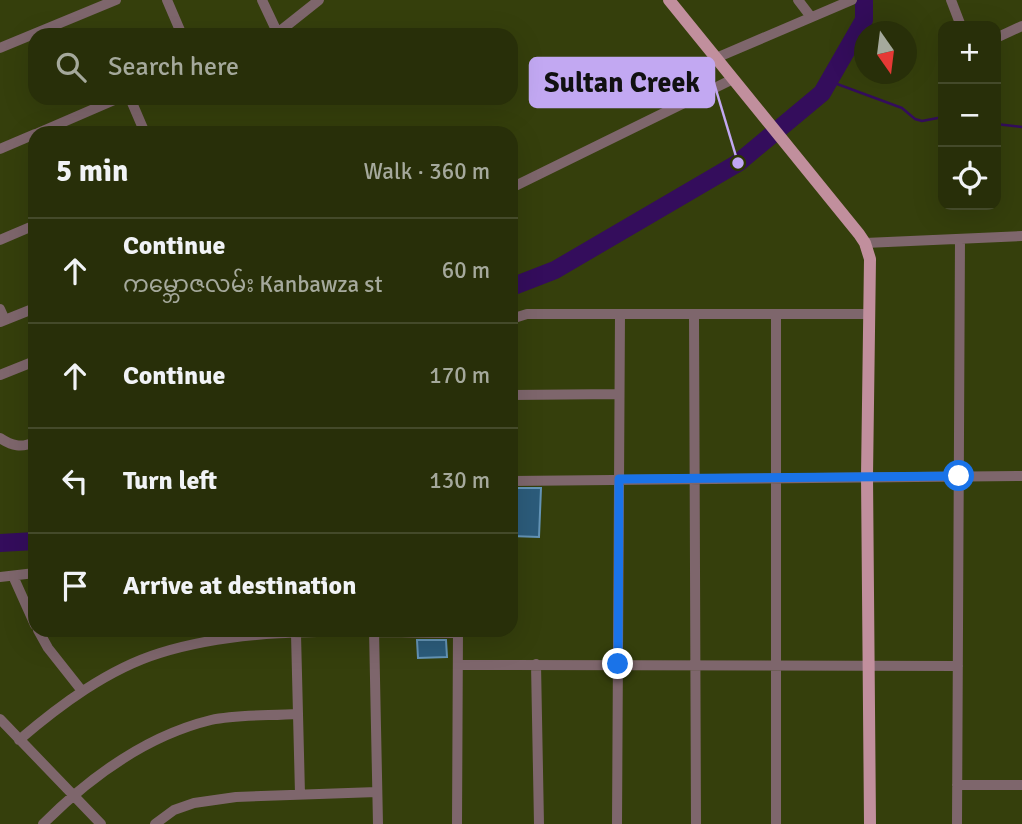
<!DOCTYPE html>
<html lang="en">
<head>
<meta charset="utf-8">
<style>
	:root { --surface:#282f09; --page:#303712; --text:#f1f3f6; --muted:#a5a99c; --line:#444a2a }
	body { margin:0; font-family:Signika,"Noto Sans Myanmar",sans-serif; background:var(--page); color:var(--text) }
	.controls { position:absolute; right:21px; top:21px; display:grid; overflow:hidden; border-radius:14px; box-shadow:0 7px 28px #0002 }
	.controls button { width:63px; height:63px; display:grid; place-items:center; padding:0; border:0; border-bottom:2px solid var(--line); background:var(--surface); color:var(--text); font:35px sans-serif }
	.compass { position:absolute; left:854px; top:21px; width:63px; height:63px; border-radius:50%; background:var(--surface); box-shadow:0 7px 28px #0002; rotate:166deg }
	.stop { position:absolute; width:21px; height:21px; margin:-16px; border:5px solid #1a73e8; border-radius:50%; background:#fff }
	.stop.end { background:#1a73e8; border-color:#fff; box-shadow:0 2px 7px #0008 }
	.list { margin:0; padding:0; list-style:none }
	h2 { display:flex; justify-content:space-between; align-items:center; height:91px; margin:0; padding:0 28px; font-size:30px }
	h2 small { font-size:23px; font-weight:400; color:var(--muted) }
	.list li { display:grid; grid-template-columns:46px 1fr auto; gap:21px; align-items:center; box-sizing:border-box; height:105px; padding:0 28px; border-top:2px solid var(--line) }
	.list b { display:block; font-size:26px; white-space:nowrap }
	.list p { margin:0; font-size:23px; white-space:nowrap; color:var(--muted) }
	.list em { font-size:23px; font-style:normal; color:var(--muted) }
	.icon { flex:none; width:38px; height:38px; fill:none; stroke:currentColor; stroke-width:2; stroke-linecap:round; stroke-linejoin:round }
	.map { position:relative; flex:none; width:1022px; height:824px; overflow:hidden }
	.search { position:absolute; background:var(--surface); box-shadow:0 7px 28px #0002; left:28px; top:28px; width:490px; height:77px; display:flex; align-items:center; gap:18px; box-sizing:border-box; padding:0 24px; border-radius:21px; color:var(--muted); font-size:26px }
	.panel { position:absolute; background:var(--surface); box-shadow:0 7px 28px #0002; left:28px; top:126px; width:490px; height:511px; border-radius:21px }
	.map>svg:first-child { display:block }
</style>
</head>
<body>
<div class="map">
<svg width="1022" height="824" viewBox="0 0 1022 824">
	<rect width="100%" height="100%" fill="#353f0c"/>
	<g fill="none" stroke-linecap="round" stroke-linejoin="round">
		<path stroke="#340d5c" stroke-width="2.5" d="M829,81L902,108L915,119L922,121L943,117
			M996,124L1022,127"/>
		<path stroke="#340d5c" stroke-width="18" d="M511,287L555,270L738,163L822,93L864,20V0
			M0,543L35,541"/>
	</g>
	<path fill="#2c5c7b" stroke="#6494b6" stroke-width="2" d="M511,488H541L539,537L511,536Z
		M417,640H446L447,657L418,658Z"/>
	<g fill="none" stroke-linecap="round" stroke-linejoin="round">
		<path stroke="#7e666c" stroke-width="10" d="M167,0L182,35
			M262,0L278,34
			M798,0L811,17
			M951,0L961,26
			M275,35L319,0
			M996,38L1022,26
			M0,48L116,0
			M716,58L852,0
			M130,98L145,133
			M38,133L119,98
			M0,149L35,134
			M511,188L733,79
			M0,240L35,225
			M865,243L1022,236
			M0,309L5,320
			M694,314L696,824
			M776,314V824
			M511,319L527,314H869
			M0,322L35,308
			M0,375L35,361
			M511,395L619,394
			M0,438C12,446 21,448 35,442
			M511,481L1022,476
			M13,576L35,625
			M0,577L35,573
			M38,630L48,648L82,691
			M374,630L378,824
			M296,634L300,794
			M536,664L539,824
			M459,665L958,666
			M0,719L101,824
			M19,740C60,705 108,669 160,653C253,624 361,633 458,633
			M957,785H1022
			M43,824C90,777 145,736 211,720C237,714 270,716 297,714
			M155,824L174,810L194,803L236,797L377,792
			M457,824L458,630
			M617,824L620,314
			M957,824L960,239"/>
		<path stroke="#c18f9d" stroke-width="12" d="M669,0L859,234L865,243L870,259L867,476L870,824"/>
	</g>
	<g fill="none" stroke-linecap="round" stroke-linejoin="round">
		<path stroke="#1a73e8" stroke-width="9" d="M618,664L619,479L959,476"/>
	</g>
	<path fill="none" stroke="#c2a8f2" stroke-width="2.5" d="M738 163L714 83"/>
	<circle fill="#c2a8f2" stroke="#2b3500" stroke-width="2.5" cx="738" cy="163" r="7"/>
	<rect fill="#c2a8f2" stroke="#c2a8f2" stroke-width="2.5" x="530" y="58" width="184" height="49" rx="7"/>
	<g font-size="28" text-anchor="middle" font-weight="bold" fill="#111">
		<text x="622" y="92">Sultan Creek</text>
	</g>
</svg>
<div class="controls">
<button>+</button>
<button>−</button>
<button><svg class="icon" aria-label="locate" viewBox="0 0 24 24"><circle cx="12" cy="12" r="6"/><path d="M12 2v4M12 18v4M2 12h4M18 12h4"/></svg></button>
</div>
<svg class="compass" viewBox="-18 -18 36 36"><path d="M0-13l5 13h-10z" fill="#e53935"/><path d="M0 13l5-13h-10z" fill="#a5a99c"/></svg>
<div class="stop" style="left:959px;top:476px"></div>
<div class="stop end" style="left:618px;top:664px"></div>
<div class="search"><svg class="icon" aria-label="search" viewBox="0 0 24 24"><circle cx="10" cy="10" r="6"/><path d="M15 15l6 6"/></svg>Search here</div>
<section class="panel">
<h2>5 min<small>Walk · 360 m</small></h2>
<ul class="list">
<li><svg class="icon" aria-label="ahead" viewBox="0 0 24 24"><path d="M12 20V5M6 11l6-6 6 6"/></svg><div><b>Continue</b><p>ကမ္ဘောဇလမ်း Kanbawza st</p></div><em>60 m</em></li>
<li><svg class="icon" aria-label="ahead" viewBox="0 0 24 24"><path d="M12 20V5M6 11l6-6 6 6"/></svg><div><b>Continue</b></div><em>170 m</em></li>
<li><svg class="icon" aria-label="left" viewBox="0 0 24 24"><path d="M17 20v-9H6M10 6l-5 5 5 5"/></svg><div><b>Turn left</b></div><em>130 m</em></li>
<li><svg class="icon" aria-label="arrive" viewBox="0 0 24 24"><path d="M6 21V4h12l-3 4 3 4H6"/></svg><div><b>Arrive at destination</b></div></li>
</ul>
</section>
</div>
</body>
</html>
